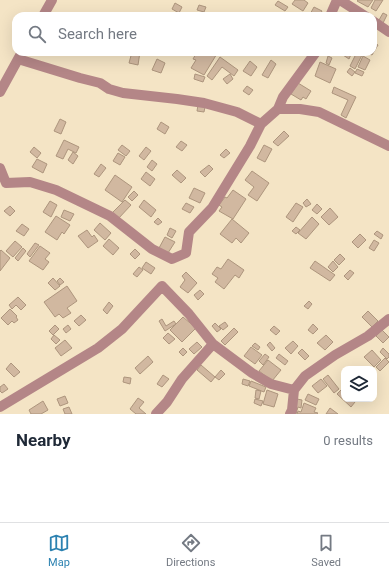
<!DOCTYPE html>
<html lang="en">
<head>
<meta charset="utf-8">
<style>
	:root { --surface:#fff; --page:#f6f6f7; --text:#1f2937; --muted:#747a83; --line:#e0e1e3; --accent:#2c82b1 }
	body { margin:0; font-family:Roboto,sans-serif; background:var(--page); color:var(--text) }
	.controls { position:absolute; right:12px; bottom:12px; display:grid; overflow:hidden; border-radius:8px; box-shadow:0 4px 16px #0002 }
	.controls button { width:36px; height:36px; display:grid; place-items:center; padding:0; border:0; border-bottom:1px solid var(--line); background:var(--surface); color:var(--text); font:20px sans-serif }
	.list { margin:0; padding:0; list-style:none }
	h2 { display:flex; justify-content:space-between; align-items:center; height:52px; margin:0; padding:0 16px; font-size:17px }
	h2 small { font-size:13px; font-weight:400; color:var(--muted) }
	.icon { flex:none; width:22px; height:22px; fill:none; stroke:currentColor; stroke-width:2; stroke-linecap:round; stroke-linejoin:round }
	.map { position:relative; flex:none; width:389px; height:414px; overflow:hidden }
	.search { position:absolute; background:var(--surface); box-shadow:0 4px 16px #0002; left:12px; right:12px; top:12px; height:44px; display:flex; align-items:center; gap:10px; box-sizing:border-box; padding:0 14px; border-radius:12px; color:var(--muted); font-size:15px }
	.sheet { height:108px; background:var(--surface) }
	nav { display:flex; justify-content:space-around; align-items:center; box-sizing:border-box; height:56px; border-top:1px solid var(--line); background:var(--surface); font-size:11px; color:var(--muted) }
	nav a { display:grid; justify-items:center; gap:2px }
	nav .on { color:var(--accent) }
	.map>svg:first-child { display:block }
</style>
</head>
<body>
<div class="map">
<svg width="389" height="414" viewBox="0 0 389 414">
	<rect width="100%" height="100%" fill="#f4e4c5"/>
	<path fill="#d1b8a0" stroke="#ad957d" d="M295,0H304L308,3L303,11L292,4Z
		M358,0H373L368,7L357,1Z
		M375,0H383L376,11L371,8Z
		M278,1L288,7L285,11L275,5Z
		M175,3L182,7L179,13L172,9Z
		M199,5L206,7L204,12L197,10Z
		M314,7L322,11L319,16H309Z
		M383,13L387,15L383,23L379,20Z
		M373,42L378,45L372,55L366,52H373Z
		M132,52H140L138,65L129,63Z
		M197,52H218L204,75L191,68L196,60L193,59Z
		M345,52H352L349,59L343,55Z
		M357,52L362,55L355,69L350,66Z
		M328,56L332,58L329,65L326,63Z
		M363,56L370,60L365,70L358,67Z
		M220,57L238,70L234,76L222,67L212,80L207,76Z
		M157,59L165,63L161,73L152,70Z
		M271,60L276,64L268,78L262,75Z
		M250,61L257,67L251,76L243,71Z
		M320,62L336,69L330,83L315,76Z
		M350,68L355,72L352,76L347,72Z
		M357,69L364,72L362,76L355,73Z
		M195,74L205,77L203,82L194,79Z
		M230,74L233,79L227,84L223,79Z
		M298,83L311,91L306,99L303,97L301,100L291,94Z
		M247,86L253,90L249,95L243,91Z
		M334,87L356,97L346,118L341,115L348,100L332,93Z
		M198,105L205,107L204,112L197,111Z
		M60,119L66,122L61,134L54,131Z
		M161,122L169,127L165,134L157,129Z
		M284,131L289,136L278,146L273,142Z
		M64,140L79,147L76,153L68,149L63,159L56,156Z
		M181,141L187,145L182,151L176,147Z
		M122,145L130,151L126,156L118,150Z
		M264,145L272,149L265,162L257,158Z
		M34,147L41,153L37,158L30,152Z
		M146,147L151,151L144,160L139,156Z
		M226,149L230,153L224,158L220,155Z
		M73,152L78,156L73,164L68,160Z
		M118,153L125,157L120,165L113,161Z
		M37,159L47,164L43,173L32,167Z
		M152,160L157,164L152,171L147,167Z
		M101,164L106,168L99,177L94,174Z
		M209,165L213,169L205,177L200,172Z
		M177,170L186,178L181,183L172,175Z
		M252,171L269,183L257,201L248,195L254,187L245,180Z
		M146,172L155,179L150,186L141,179Z
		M115,175L132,187L122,202L105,190Z
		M194,188L205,193L200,203L189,198Z
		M233,190L246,199L233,219L219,211L222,207L219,205L225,197L227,198Z
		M134,191L138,195L132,201L128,197Z
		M307,199L311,204L306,207L303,203Z
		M125,200L131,205L118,219L112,213Z
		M144,200L156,210L151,217L139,207Z
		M50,201L57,205L51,217L43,212Z
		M186,203L194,207L190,213L182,209Z
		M296,203L303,207L293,222L286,217Z
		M317,204L322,209L317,214L312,210Z
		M10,206L15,211L10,216L4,211Z
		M330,208L338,217L329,225L321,217Z
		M64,210L74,214L70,221L61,217Z
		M56,216L70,225L64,234L62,232L57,240L45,232Z
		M312,217L319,224L306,239L298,233Z
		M158,218L162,222L158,225L154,222Z
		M232,219L249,233L241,243L236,238L232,243L220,234Z
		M100,223L111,233L105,240L94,230Z
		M22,224L29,229L24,236L16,231Z
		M296,227L300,230L296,234L292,231Z
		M170,228L176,231L172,238L167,235Z
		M87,230L92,237L94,235L98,241L88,248L78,236Z
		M377,231L383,235L381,239L374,234Z
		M360,234L366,240L358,248L352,242Z
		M165,237L175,242L168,253L159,248Z
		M109,239L119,248L113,255L103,246Z
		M374,240L379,243L374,251L369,248Z
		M15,241L22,247L13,257L6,251Z
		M35,243L39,245L30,257L27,254Z
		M40,246L50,253L45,259L49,262L43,270L29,261Z
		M23,248L26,251L18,261L15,258Z
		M135,249L140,254L135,259L130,254Z
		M1,250L10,258L0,271V251Z
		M340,254L345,259L339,265L334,260Z
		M228,259L244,270L239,278L235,275L224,289L215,282L218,278L212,274L217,267L221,269Z
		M315,261L335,275L330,281L310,268Z
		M333,261L338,267L333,272L328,267Z
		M146,262L155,268L151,274L142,268Z
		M139,267L143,270L137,277L133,274Z
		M350,270L354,273L348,280L344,276Z
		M186,272L197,283L188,293L180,287L185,280L182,276Z
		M53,278L60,286L55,290L48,283Z
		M60,278L64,282L60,285L57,281Z
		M67,286L77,301L67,308L71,313L63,318L59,314L55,317L44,302Z
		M200,290L204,294L198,300L194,295Z
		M18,297L26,305L21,310L16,305L12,309L9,305Z
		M309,301L312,304L308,309L304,306Z
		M109,302L113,306L107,314L103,310Z
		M10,309L17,316L16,317L18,320L14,323L12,321L8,325L1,318Z
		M368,311L378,321L372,327L362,317Z
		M81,315L86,320L79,326L74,321Z
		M183,317L196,328L182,342L170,330Z
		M162,319L166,326L174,321L176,324L165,331L159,321Z
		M225,322L228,326L223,330L219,326Z
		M215,323L221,329L217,332L212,326Z
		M313,324L318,329L313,334L308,330Z
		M55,325L59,329L53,335L49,331Z
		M68,325L71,329L66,333L63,329Z
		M274,326L280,331L276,335L270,330Z
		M234,328L238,332L225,345L221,341Z
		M382,330L389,337L383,343L376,336Z
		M168,333L175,339L169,344L163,338Z
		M54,335L60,340L56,344L51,339Z
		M326,335L333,342L325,350L317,343Z
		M65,340L72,348L61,356L55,348Z
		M293,341L298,346L291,354L285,348Z
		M197,342L202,347L194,354L189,349Z
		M270,342L275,348L272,351L267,345Z
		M255,343L260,347L258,350L252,346Z
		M251,347L262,355L255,364L244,356Z
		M183,348L187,352L183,356L179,352Z
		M383,348L389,354V357L387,359L380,352Z
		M302,349L309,356L305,360L298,353Z
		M372,350L381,360L374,367L364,357Z
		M265,354L269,357L263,365L259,361Z
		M279,354L288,361L285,365L276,358Z
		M148,356L153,362L140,374L135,368Z
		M385,358L389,362L380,371L376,367Z
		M268,360L281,370L272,381L259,371Z
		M11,363L20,372L14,377L6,369Z
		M201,365L215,377L211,382L197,370Z
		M221,370L225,374L219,380L215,377Z
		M163,375L169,379L162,387L157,384Z
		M328,375L339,389L334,393L323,379Z
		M124,377L131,378L130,384L123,382Z
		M243,379L250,381L248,386L242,384Z
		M321,379L327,386L318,393L312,386Z
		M251,381L266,387L264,392L249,386Z
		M4,384L8,389L2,393L0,391V387Z
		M342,389L344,391V399H352L355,402L351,407L337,394Z
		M256,390L261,391L259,399L255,398Z
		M267,390L278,394L274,407L263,404Z
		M308,394L319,399L316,405L305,400Z
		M65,396L68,403L60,406L57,399Z
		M138,398L144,402L139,408L146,414H136L130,409Z
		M255,399L263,401L261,406L254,403Z
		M297,399L302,400L301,408L298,407L296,414H293Z
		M43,401L48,410L41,414H31L29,410Z
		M304,403L316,408L314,412L318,413L317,414H297L298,411L301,412Z
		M69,407L72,414H65L63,409Z
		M330,408L338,414H326Z"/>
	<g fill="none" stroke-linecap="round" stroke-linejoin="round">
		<path stroke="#b48687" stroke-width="10" d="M340,0L365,16
			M43,16L52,0
			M330,16L337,0
			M373,21L389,32
			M18,59L80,78L100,83L109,89L123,93L177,99L204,103L237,112L261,124
			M0,92L22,52
			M278,109L283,97L316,52
			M0,168L6,183L30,182L56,190L110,216L152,249L172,259L186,253L189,232L212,208L250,146L261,124L278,109H300L319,112L389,146
			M0,407L98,348L122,329L162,286L189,314L213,344L252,373L271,384L294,390L305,376L335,355L368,336L389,319
			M156,414L167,402L182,379L213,344
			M290,414L292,410L294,390"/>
	</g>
</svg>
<div class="controls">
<button><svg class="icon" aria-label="layers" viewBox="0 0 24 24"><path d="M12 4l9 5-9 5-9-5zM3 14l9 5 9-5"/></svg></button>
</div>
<div class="search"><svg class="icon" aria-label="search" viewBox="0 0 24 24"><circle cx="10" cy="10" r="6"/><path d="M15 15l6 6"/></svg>Search here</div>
</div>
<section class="sheet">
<h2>Nearby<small>0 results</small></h2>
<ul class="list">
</ul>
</section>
<nav>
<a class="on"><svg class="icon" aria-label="map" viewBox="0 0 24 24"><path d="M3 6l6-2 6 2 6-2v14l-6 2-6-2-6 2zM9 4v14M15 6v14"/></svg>Map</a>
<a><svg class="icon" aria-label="directions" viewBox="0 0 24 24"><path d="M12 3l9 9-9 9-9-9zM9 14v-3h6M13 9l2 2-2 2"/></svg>Directions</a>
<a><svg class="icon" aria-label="saved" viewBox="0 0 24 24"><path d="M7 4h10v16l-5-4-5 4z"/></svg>Saved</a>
</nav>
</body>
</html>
